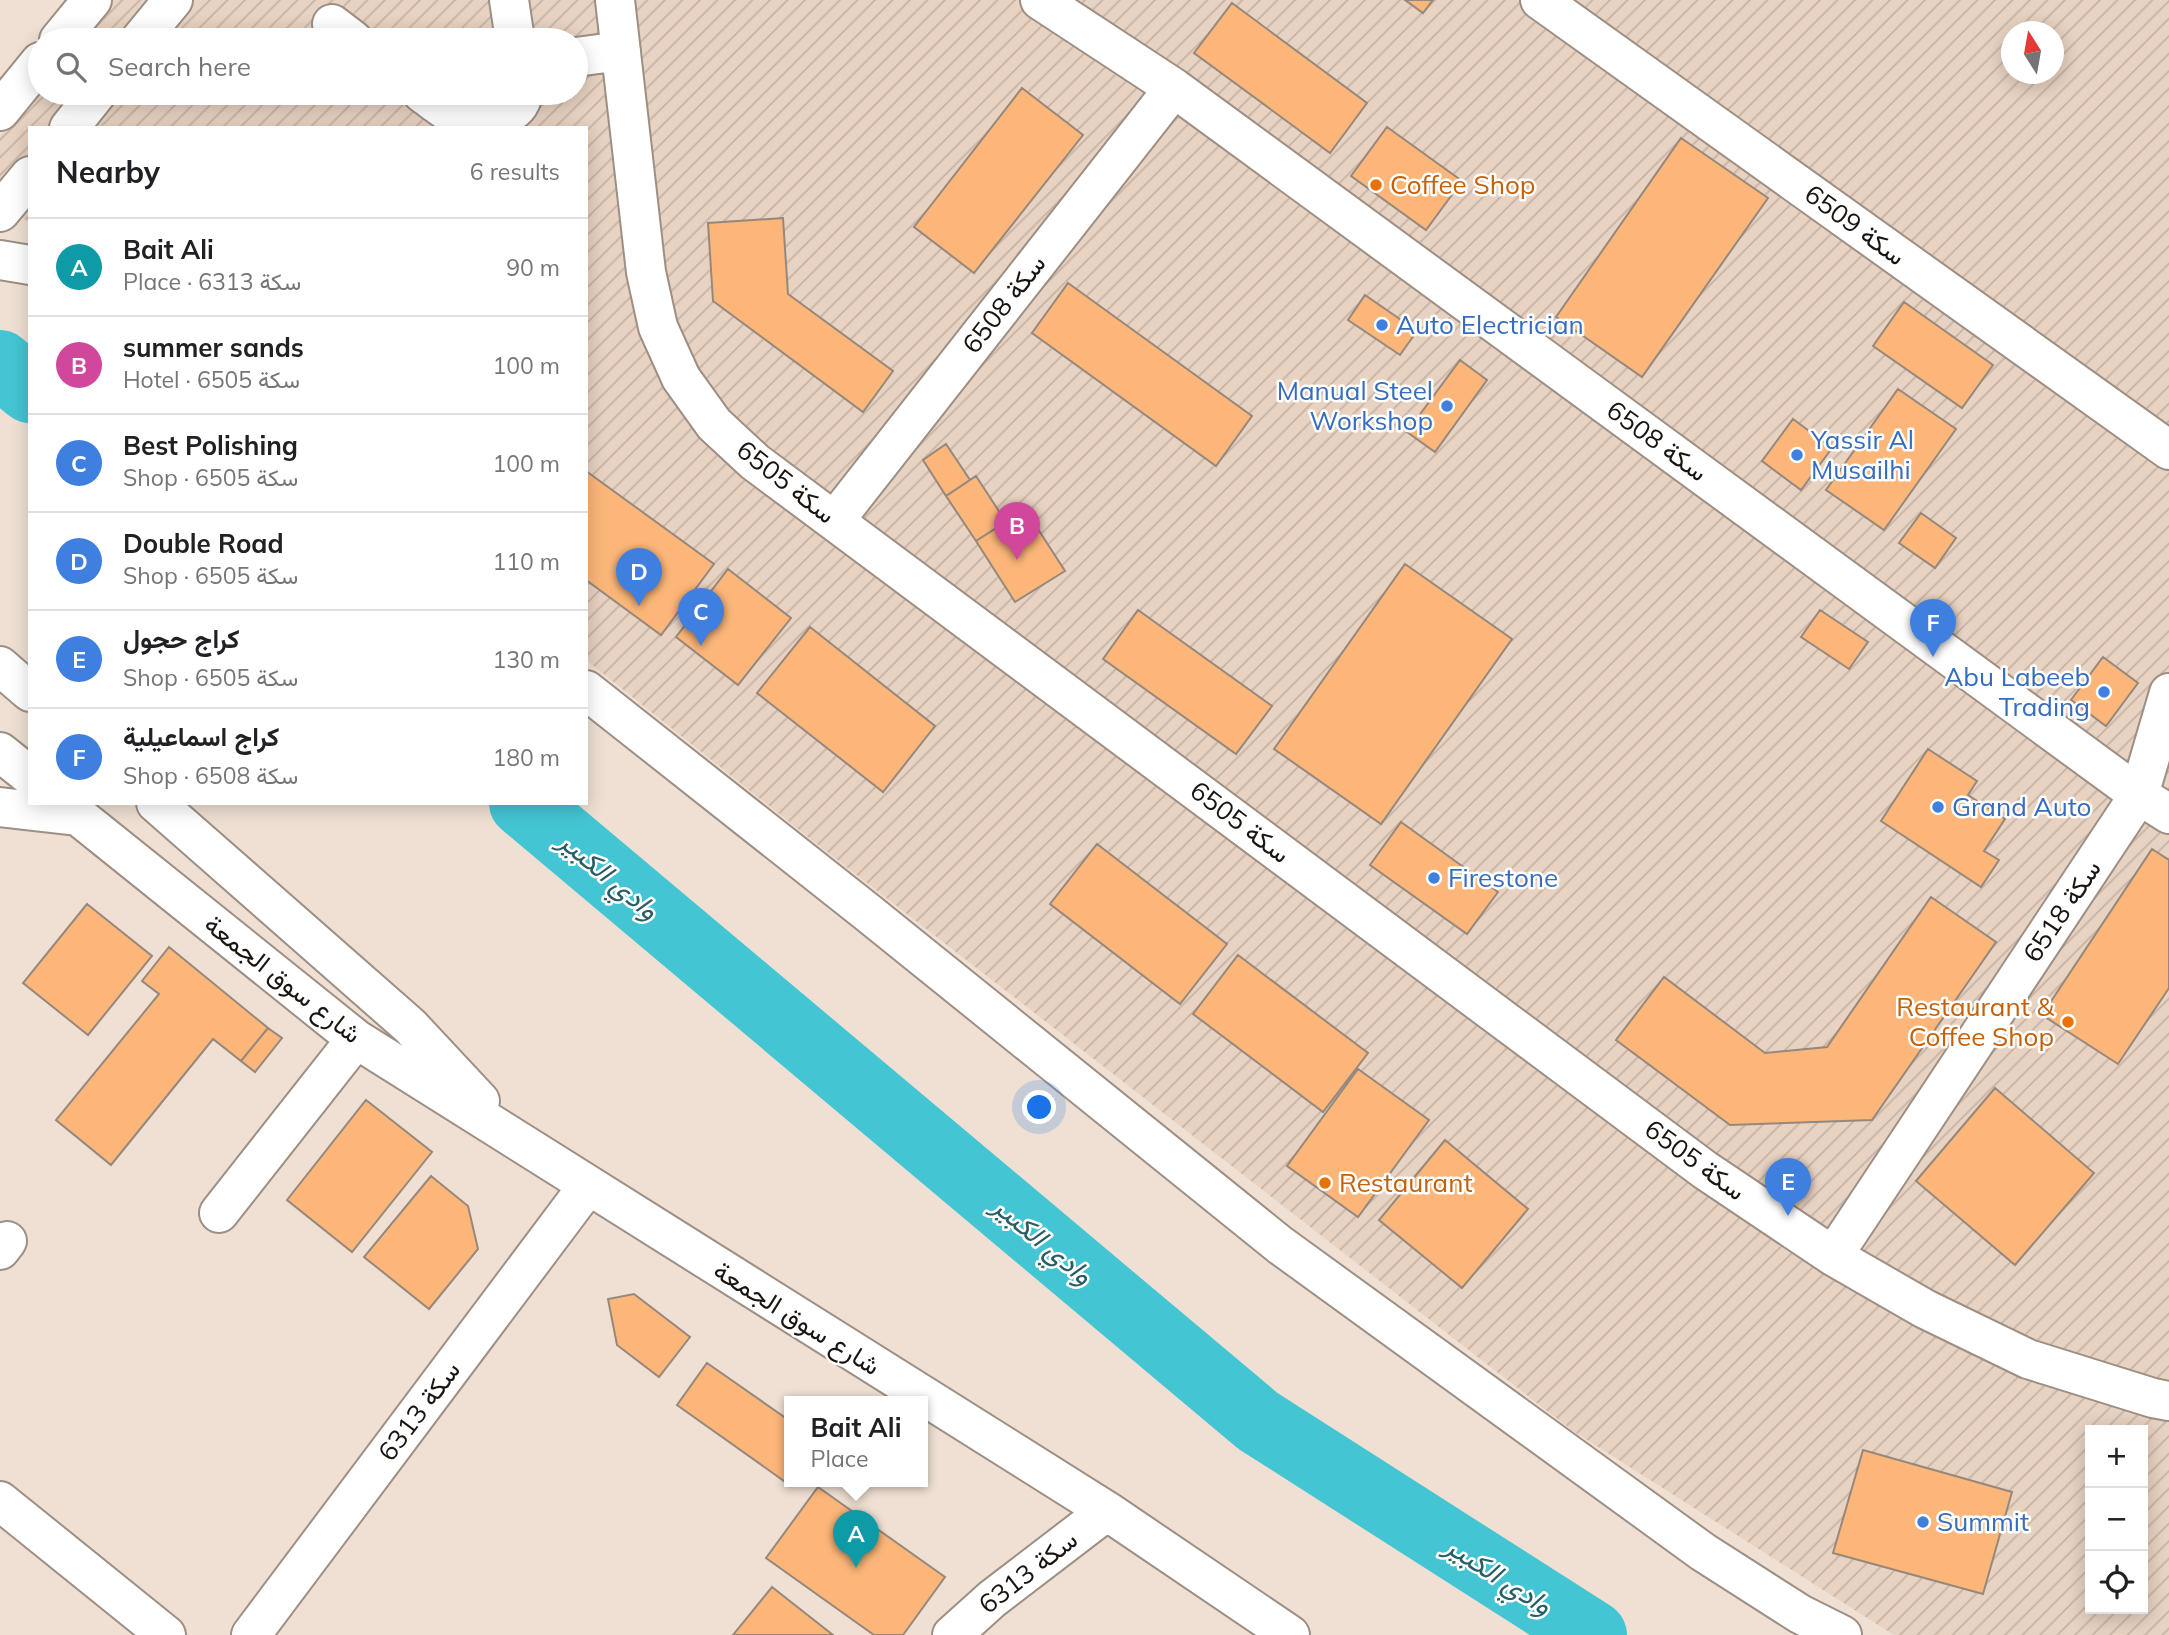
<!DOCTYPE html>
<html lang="en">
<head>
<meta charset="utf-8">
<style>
	:root { --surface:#fff; --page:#f2f2f2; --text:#202124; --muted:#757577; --line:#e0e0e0; --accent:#b45309 }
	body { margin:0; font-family:Mulish,Vazirmatn,sans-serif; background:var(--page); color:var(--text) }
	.controls { position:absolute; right:21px; bottom:21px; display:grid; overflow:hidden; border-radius:0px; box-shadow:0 4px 18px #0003 }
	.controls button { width:63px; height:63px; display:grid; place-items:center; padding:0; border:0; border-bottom:2px solid var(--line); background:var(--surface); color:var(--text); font:35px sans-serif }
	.compass { position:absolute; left:2001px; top:21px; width:63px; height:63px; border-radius:50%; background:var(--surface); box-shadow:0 4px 18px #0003; rotate:349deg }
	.you { position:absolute; left:1040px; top:1108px; width:24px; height:24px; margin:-18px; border:5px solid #fff; border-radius:50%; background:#1a73e8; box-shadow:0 0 0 10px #1a73e833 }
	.badge { display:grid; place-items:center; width:46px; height:46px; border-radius:50%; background:var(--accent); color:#fff; font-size:23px; font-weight:700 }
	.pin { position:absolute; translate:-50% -58px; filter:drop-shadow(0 2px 4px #0008) }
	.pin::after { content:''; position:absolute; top:37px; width:24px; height:21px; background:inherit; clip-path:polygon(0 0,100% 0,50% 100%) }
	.popup { position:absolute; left:784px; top:1396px; width:144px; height:91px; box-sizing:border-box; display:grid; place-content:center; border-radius:0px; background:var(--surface); filter:drop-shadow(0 2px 5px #0005); font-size:23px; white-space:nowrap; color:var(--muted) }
	.popup b { font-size:26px; color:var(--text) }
	.popup::after { content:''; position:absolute; left:50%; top:100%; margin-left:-14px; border:14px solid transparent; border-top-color:var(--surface) }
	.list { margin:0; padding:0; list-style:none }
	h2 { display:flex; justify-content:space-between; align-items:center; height:91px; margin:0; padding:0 28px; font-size:30px }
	h2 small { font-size:23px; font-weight:400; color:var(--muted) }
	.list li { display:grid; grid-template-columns:46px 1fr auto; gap:21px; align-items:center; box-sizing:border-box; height:98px; padding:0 28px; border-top:2px solid var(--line) }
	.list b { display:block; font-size:26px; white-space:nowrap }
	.list p { margin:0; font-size:23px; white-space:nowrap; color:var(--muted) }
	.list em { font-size:23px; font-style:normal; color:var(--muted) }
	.icon { flex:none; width:38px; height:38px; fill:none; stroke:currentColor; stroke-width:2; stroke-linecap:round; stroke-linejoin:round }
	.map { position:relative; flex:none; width:2169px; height:1635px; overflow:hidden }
	.search { position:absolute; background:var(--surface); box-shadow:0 4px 18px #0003; left:28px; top:28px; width:560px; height:77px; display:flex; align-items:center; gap:18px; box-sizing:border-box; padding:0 24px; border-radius:38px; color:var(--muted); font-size:26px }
	.panel { position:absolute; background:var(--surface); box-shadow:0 4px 18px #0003; left:28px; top:126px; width:560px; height:679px; border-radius:0px }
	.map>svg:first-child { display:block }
</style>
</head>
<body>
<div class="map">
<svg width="2169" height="1635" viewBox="0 0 2169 1635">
	<defs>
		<pattern id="industrial-furrows" width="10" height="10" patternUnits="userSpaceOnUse" patternTransform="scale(1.75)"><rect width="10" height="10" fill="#e8d2c1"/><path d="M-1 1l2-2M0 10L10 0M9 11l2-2" fill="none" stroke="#c6b3a5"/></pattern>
	</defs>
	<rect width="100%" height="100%" fill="#efe0d3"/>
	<path fill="url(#industrial-furrows)" fill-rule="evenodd" d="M113,0H2169V1635H1894L1573,1431L813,841L586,660V128H30V223L0,201V136L40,88V93H576V40H80ZM2011,32H2054V74H2011ZM2090,1430H2143V1609H2090Z"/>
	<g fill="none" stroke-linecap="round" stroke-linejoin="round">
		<path stroke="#44c5d4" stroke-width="68" d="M0,364L30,389
			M523,803L1258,1421L1593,1635"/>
	</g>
	<path fill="#fcb679" stroke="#96887d" stroke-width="2" d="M1405,0H1433L1423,13Z
		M1232,3L1367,103L1330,153L1194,53Z
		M1022,88L1083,135L974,273L914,227Z
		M1387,127L1462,181L1426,230L1351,176Z
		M1681,138L1768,198L1642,377L1556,317Z
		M783,218L788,294L893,371L863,412L713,301L708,223Z
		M1068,283L1252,416L1216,466L1032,333Z
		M1365,295L1417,331L1400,355L1348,320Z
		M1904,302L1993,365L1962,408L1873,346Z
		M1460,360L1487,380L1435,452L1407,432Z
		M1898,389L1956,429L1884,530L1826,490Z
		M1793,419L1832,448L1801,490L1762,461Z
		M946,444L970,480L946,496L923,460Z
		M586,471L714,564L661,635L586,580Z
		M976,476L1006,522L976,541L946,496Z
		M1025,509L1065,571L1015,602L976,541Z
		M1921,513L1956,538L1935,568L1899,543Z
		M1405,564L1512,639L1381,824L1274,749Z
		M728,569L791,618L738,685L676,637Z
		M1138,610L1272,706L1236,754L1103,659Z
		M1820,610L1868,642L1849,669L1801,637Z
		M810,627L935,726L883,792L757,693Z
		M2103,657L2138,683L2106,726L2071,700Z
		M1928,749L1977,781L1968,795L2005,819L1984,851L1999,860L1981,887L1881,821Z
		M1401,822L1498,892L1467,934L1370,865Z
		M1097,844L1227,944L1180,1004L1050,904Z
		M2152,849L2169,860V988L2118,1064L2042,1015Z
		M1931,897L1996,942L1872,1120L1730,1125L1616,1040L1664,977L1765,1053L1827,1047Z
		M87,904L152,956L88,1035L23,983Z
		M169,947L268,1028L241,1061L213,1039L111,1165L56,1120L159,994L142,981Z
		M1238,955L1368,1053L1323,1112L1193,1014Z
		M268,1028L282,1038L255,1072L241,1061Z
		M1358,1069L1429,1120L1358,1217L1287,1166Z
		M1995,1088L2094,1173L2015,1265L1916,1181Z
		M366,1100L432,1152L352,1252L287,1200Z
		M1445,1140L1528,1209L1462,1288L1379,1220Z
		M431,1176L468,1206L478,1249L429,1309L364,1257Z
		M634,1294L690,1337L659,1377L617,1345L608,1299Z
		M707,1363L790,1421V1482H794L791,1486L677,1405Z
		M1863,1450L2012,1492L1983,1594L1833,1553Z
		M818,1487L945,1577L903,1635H874L766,1558Z
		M772,1587L833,1635H733Z"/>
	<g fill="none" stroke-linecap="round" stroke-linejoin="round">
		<g stroke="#9d8f84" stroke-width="42">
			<path id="minor" d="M509,0L515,40
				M615,0L646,272L658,327L681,378L714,424L755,462L1705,1170L1833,1256L1925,1309L2028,1359L2153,1398L2169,1401
				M1040,0L1174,88L2139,795L2169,814
				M1540,0L2169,450
				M332,24L353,40
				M59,40L92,0
				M140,40L173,0
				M576,57L621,51
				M422,93C450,113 467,131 502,116C514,112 521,106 523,93
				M0,111L40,62
				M69,128L97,93
				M0,212L30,176
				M0,260L30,265
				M835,520L1174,88
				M0,666L30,692
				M586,690L867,912L1280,1245L1703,1552L1800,1614L1842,1635
				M0,752L30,776
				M62,803L356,1039L1107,1511L1290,1635
				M156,803L410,1026L480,1101
				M0,807L77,816
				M219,1213L356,1039
				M0,1250L7,1241
				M1833,1256L2139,795L2169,693
				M0,1501L166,1635
				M251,1635L587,1187
				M952,1635L992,1599L1107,1511"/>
		</g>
		<use href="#minor" stroke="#fff" stroke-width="38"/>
	</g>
	<g fill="#e8710a" stroke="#fff" stroke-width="2.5">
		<circle cx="1376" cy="185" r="7"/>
		<circle cx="2068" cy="1022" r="7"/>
		<circle cx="1325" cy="1183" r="7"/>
	</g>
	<g fill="#3f7fe0" stroke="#fff" stroke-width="2.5">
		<circle cx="1382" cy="325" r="7"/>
		<circle cx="1447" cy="406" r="7"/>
		<circle cx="1797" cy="455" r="7"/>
		<circle cx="2104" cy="692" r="7"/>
		<circle cx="1938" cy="807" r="7"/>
		<circle cx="1434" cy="878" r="7"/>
		<circle cx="1923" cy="1522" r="7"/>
	</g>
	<g text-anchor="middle" stroke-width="5" stroke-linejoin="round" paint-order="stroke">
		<g font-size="26" fill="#c56008" stroke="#fff" text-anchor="start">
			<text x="1390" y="194">Coffee Shop</text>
			<text x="2054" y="1016" text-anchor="end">Restaurant &amp;<tspan x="2054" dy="30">Coffee Shop</tspan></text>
			<text x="1339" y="1192">Restaurant</text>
		</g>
		<g font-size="26" fill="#19140f" stroke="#fff">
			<text transform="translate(1855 225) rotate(36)" y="9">سكة 6509</text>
			<text transform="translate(1004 304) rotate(-52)" y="9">سكة 6508</text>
			<text transform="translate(1657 441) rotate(36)" y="9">سكة 6508</text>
			<text transform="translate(786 482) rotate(38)" y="9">سكة 6505</text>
			<text transform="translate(1240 822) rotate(37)" y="9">سكة 6505</text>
			<text transform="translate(2062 911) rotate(-56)" y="9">سكة 6518</text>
			<text transform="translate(283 979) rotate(38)" y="9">شارع سوق الجمعة</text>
			<text transform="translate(1695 1160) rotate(36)" y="9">سكة 6505</text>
			<text transform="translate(797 1318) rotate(32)" y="9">شارع سوق الجمعة</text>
			<text transform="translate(419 1411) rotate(-53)" y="9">سكة 6313</text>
			<text transform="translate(1028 1572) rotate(-38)" y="9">سكة 6313</text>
		</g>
		<g font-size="26" fill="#366cbe" stroke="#fff" text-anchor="start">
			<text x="1396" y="334">Auto Electrician</text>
			<text x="1433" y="400" text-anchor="end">Manual Steel<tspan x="1433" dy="30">Workshop</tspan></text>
			<text x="1811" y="449">Yassir Al<tspan x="1811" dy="30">Musailhi</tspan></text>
			<text x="2090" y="686" text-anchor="end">Abu Labeeb<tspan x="2090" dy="30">Trading</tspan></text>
			<text x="1952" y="816">Grand Auto</text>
			<text x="1448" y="887">Firestone</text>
			<text x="1937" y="1531">Summit</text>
		</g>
		<g font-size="28" font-style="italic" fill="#285d63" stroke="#fff">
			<text transform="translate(609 875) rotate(40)" y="10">وادي الكبير</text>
			<text transform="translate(1043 1240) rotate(40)" y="10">وادي الكبير</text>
			<text transform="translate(1499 1575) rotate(33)" y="10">وادي الكبير</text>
		</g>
	</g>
</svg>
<div class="controls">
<button>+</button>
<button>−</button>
<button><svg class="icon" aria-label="locate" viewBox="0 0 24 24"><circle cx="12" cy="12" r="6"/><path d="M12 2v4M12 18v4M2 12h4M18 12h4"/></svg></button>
</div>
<svg class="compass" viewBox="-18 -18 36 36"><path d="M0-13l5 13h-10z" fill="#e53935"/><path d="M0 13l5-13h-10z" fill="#757577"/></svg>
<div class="you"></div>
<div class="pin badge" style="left:856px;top:1568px;background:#0f9aa8">A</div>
<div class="popup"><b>Bait Ali</b>Place</div>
<div class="pin badge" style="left:1017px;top:560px;background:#d1479c">B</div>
<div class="pin badge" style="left:701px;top:646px;background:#3f7fe0">C</div>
<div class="pin badge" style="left:639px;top:606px;background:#3f7fe0">D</div>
<div class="pin badge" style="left:1788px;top:1216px;background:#3f7fe0">E</div>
<div class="pin badge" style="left:1933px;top:657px;background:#3f7fe0">F</div>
<div class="search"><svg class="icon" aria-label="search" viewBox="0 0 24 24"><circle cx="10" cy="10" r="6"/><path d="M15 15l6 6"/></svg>Search here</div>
<section class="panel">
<h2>Nearby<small>6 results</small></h2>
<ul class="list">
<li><span class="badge" style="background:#0f9aa8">A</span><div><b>Bait Ali</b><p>Place · سكة 6313</p></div><em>90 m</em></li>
<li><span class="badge" style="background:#d1479c">B</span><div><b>summer sands</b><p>Hotel · سكة 6505</p></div><em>100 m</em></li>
<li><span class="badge" style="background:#3f7fe0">C</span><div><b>Best Polishing</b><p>Shop · سكة 6505</p></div><em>100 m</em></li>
<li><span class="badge" style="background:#3f7fe0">D</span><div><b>Double Road</b><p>Shop · سكة 6505</p></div><em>110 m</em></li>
<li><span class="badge" style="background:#3f7fe0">E</span><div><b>كراج حجول</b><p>Shop · سكة 6505</p></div><em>130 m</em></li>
<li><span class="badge" style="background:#3f7fe0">F</span><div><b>كراج اسماعيلية</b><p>Shop · سكة 6508</p></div><em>180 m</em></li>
</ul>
</section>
</div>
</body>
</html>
